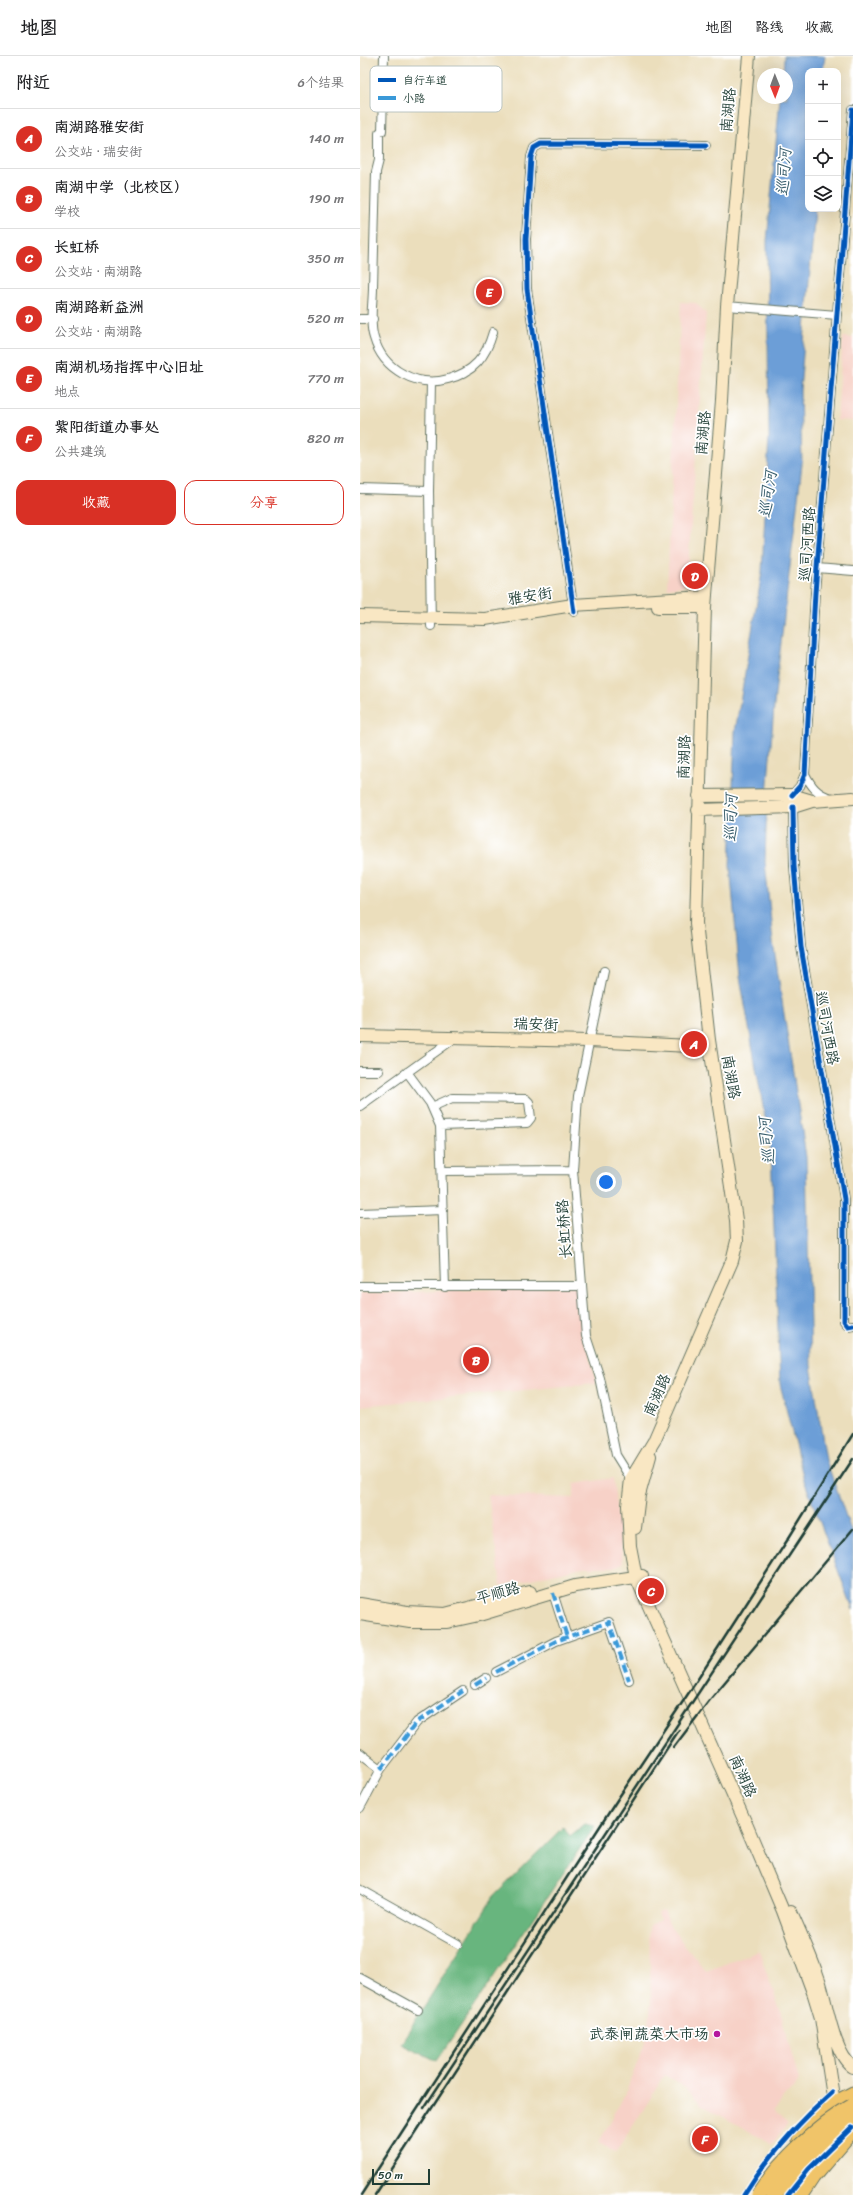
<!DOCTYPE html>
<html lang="zh">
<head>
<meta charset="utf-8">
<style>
	:root { --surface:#fff; --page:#f6f6f6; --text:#202124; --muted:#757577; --line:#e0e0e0; --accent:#d93025 }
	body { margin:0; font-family:Sriracha,"LXGW WenKai TC",sans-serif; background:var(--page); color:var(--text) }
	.controls { position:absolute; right:12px; top:12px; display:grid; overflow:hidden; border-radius:8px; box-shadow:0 4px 16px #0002 }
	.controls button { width:36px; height:36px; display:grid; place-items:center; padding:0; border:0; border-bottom:1px solid var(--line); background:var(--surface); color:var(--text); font:20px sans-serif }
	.compass { position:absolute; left:397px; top:12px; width:36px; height:36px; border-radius:50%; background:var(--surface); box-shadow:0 4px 16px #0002; rotate:179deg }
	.scale { position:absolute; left:12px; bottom:10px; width:58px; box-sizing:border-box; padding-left:4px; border:2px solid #1f3d34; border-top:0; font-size:11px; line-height:14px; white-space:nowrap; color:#1f3d34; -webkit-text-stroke:3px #fff; paint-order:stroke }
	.you { position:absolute; left:246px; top:1126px; width:14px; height:14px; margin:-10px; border:3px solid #fff; border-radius:50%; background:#1a73e8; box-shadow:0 0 0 6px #1a73e833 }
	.badge { display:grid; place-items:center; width:26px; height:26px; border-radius:50%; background:var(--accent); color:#fff; font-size:13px; font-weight:700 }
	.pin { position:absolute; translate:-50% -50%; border:2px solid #fff; box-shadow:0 1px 4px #0006 }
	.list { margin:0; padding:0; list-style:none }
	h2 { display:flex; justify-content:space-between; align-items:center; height:52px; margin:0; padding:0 16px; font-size:17px }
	h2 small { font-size:13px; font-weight:400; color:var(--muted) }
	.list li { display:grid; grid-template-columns:26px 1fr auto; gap:12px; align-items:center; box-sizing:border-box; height:60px; padding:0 16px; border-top:1px solid var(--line) }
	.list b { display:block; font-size:15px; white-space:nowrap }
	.list p { margin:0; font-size:13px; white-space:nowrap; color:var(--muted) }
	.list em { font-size:13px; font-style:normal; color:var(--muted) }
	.actions { display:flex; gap:8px; padding:12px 16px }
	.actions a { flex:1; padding:9px 0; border:1px solid var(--accent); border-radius:12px; text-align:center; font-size:14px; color:var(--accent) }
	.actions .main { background:var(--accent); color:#fff }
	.icon { flex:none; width:22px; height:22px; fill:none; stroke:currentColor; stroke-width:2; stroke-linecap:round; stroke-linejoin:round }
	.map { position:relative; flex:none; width:493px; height:2139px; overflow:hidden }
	header { display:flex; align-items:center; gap:24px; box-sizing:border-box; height:56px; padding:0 20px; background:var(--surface); border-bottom:1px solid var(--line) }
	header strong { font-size:19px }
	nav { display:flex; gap:22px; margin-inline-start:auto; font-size:14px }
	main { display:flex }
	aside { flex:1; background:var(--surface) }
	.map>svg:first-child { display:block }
</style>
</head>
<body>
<header>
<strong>地图</strong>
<nav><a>地图</a><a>路线</a><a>收藏</a></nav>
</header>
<main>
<aside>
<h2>附近<small>6个结果</small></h2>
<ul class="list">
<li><span class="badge">A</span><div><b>南湖路雅安街</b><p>公交站 · 瑞安街</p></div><em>140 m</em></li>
<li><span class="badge">B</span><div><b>南湖中学（北校区）</b><p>学校</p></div><em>190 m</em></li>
<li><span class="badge">C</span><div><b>长虹桥</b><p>公交站 · 南湖路</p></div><em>350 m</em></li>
<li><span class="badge">D</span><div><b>南湖路新益洲</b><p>公交站 · 南湖路</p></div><em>520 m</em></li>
<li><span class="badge">E</span><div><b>南湖机场指挥中心旧址</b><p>地点</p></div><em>770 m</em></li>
<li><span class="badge">F</span><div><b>紫阳街道办事处</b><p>公共建筑</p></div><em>820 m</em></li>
</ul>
<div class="actions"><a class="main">收藏</a><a>分享</a></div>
</aside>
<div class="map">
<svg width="493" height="2139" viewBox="0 0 493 2139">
	<rect width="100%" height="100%" fill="#fff"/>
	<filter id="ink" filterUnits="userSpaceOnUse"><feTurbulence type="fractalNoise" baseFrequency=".025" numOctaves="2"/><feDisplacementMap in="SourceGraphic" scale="8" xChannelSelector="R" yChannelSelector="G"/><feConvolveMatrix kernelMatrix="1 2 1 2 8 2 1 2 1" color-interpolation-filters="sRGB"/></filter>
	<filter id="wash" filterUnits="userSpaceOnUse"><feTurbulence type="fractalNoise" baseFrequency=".012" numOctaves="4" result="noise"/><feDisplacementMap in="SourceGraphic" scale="16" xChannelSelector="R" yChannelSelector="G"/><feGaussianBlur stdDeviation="0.9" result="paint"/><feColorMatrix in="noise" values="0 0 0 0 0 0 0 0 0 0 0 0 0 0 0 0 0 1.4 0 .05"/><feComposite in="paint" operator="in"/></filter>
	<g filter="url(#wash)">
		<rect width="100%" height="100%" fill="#ebdebc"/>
		<path fill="#f7d1c7" d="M321,246L336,247L346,257L327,526L323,530L307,532Z
			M483,281L493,282V365L477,364Z
			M222,1230L226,1280L236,1327L0,1350V1238Z
			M253,1422L263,1507L255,1511H223L141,1530L128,1439L214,1442V1428Z
			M304,1855L312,1873L346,1915L399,1895L420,1954L439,2025L413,2055L428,2068L412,2088L342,2049L327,2033L305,2019L256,2097L239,2087L267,2034L285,1986L289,1970L291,1944L289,1869L300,1864L298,1857Z"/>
		<path fill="#68b57e" stroke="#447959" d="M225,1768L235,1770L77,2005L41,1987L134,1840L203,1771L210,1780Z"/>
		<path fill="#6c9ed7" stroke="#466e86" d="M424,0H465L463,15H448V153H455L440,335L442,408L415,638L407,739L405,806L413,886L446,1101L451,1310L466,1404L493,1480V1554L444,1424L420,1328L411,1095L380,921L370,810L375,676L402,516L409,380L407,185L420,42H427V18H423Z"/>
	</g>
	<g filter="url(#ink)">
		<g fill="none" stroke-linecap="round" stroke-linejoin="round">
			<g stroke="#667564" stroke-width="10">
				<path id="street" d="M24,0L22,75L19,77V104L16,116C15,154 14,193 13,231C13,247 9,267 14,282C23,314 57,332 88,323C114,316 126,301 133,276
					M367,250L477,259
					M0,263H13
					M0,433L69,435
					M457,512L493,515
					M214,556L167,233L166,183L171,101L174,92L181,88L346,89
					M71,570L69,435L71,326
					M445,718C451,730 457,738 471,742
					M432,739L440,730L445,718L455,537L493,54
					M433,751L434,810L441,891L484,1143V1265L488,1270L493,1269
					M244,915L218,1040L213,1114L226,1280L240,1322L256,1399L271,1423
					M0,1015H19
					M47,1016L70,1047L80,1070L85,1231
					M0,1050L95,982
					M72,1051L92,1042L166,1043L169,1046L171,1062L167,1067L80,1070
					M82,1115L213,1114
					M0,1157L83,1154
					M0,1230H222
					M193,1537L207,1581
					M136,1616L196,1585L249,1566L269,1624
					M115,1629L126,1622
					M0,1697L21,1713L0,1752
					M21,1713L57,1666L103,1635
					M0,1833L98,1888
					M0,1922L58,1954"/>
			</g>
			<g stroke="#667564" stroke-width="14">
				<path id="secondary" d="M389,0L367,250L362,345L345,551L336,867L349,984L376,1164L377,1185L372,1205L294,1385L271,1423L268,1450L270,1490L276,1521L387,1770L423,1855L454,1939L461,1962L474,2047L479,2054
					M298,551H345
					M0,560L125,563L213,549L345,541
					M452,745L493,742
					M338,754L433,751L452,745L432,739L339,740
					M0,980L229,985L350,991
					M275,1472L279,1439L290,1400
					M0,1548L47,1556L85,1558L170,1536
					M0,1558L50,1566H87L119,1559L215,1530L282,1520
					M431,1856C441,1878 451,1901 459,1924C467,1947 473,1998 493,2011"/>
			</g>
			<g stroke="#667564" stroke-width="15">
				<path id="primary" d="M439,2084L474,2047L493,2037"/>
			</g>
			<g stroke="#667564" stroke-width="17">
				<path id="highway" d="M440,2139L452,2121L493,2073"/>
			</g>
			<use href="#street" stroke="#fff" stroke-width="8"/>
			<use href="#secondary" stroke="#f9e7c3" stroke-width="12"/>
			<use href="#primary" stroke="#f0c469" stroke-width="13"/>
			<use href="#highway" stroke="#f0c469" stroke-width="15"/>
			<path stroke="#1f3d34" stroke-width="2.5" d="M314,1691L349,1645L493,1473
				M64,2052L493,1403
				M1,2139L259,1741L336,1626L430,1480L493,1378
				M15,2139L319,1674"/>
			<g stroke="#667564" stroke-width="17" stroke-linecap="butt">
				<path id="highway-bridge" d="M399,2139C419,2107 460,2068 493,2050
					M414,2139C436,2109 463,2085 493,2063"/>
			</g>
			<use href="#highway-bridge" stroke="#f0c469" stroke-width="15"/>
			<path stroke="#3a99d8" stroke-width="4" stroke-dasharray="8 4" stroke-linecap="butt" d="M193,1537L207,1581
				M136,1616L196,1585L249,1566L269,1624
				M115,1629L126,1622
				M21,1713L57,1666L103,1635"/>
			<g stroke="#fff" stroke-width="8">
				<path id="cycleway" d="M214,556L167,233L166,183L171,101L174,92L181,88L346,89
					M432,739L440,730L445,718L455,537L493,54
					M433,751L434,810L441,891L484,1143V1265L488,1270L493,1269
					M384,2139C408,2100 438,2067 472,2037
					M428,2139L449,2113L492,2071"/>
			</g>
			<use href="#cycleway" stroke="#0057b8" stroke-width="5"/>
		</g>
	</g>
	<circle fill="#b5179e" stroke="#fff" stroke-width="1.5" cx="357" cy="1978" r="4"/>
	<g text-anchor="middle" stroke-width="3.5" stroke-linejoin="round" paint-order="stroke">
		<g font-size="15" fill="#1f3d34" stroke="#fff">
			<text transform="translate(368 54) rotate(-85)" y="5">南湖路</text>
			<text transform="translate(343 377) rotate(-85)" y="5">南湖路</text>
			<text transform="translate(447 488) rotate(-86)" y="5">巡司河西路</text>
			<text transform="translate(170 540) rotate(-9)" y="5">雅安街</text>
			<text transform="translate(324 701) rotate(-88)" y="5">南湖路</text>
			<text transform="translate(176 968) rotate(2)" y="5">瑞安街</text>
			<text transform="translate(467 972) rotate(80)" y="5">巡司河西路</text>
			<text transform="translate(371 1021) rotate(80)" y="5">南湖路</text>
			<text transform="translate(204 1173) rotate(-94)" y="5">长虹桥路</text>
			<text transform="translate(297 1339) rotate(-66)" y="5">南湖路</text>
			<text transform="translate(138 1537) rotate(-16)" y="5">平顺路</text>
			<text transform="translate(383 1720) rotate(66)" y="5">南湖路</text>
		</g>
		<g font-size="15" fill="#1f3d34" stroke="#fff" text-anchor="end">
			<text x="349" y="1983">武泰闸蔬菜大市场</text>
		</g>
		<g font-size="16" font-style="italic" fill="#3a5f6d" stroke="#fff">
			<text transform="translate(423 116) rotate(-86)" y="6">巡司河</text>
			<text transform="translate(407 438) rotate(-82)" y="6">巡司河</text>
			<text transform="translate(370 762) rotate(-89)" y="6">巡司河</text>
			<text transform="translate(406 1085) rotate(-96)" y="6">巡司河</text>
		</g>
	</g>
	<rect x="10" y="10" width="132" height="46" rx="6" fill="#fff" stroke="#bcc5c2" stroke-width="1"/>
	<rect x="18" y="22" width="18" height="4" fill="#0057b8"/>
	<rect x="18" y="40" width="18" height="4" fill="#3a99d8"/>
	<g font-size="11" fill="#1f3d34">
		<text x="43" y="28">自行车道</text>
		<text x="43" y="46">小路</text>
	</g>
</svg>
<div class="controls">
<button>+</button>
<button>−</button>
<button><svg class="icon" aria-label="locate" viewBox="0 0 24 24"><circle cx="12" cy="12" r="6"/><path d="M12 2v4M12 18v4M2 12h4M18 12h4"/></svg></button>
<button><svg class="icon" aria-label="layers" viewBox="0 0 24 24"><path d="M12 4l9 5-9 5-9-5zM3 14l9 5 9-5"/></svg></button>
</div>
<svg class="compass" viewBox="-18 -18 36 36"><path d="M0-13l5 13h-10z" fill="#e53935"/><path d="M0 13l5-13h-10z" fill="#757577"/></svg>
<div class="scale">50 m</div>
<div class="you"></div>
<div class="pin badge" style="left:334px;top:988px">A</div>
<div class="pin badge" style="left:116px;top:1304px">B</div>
<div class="pin badge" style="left:291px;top:1535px">C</div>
<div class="pin badge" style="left:335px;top:520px">D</div>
<div class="pin badge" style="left:129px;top:236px">E</div>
<div class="pin badge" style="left:345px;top:2083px">F</div>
</div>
</main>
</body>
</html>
